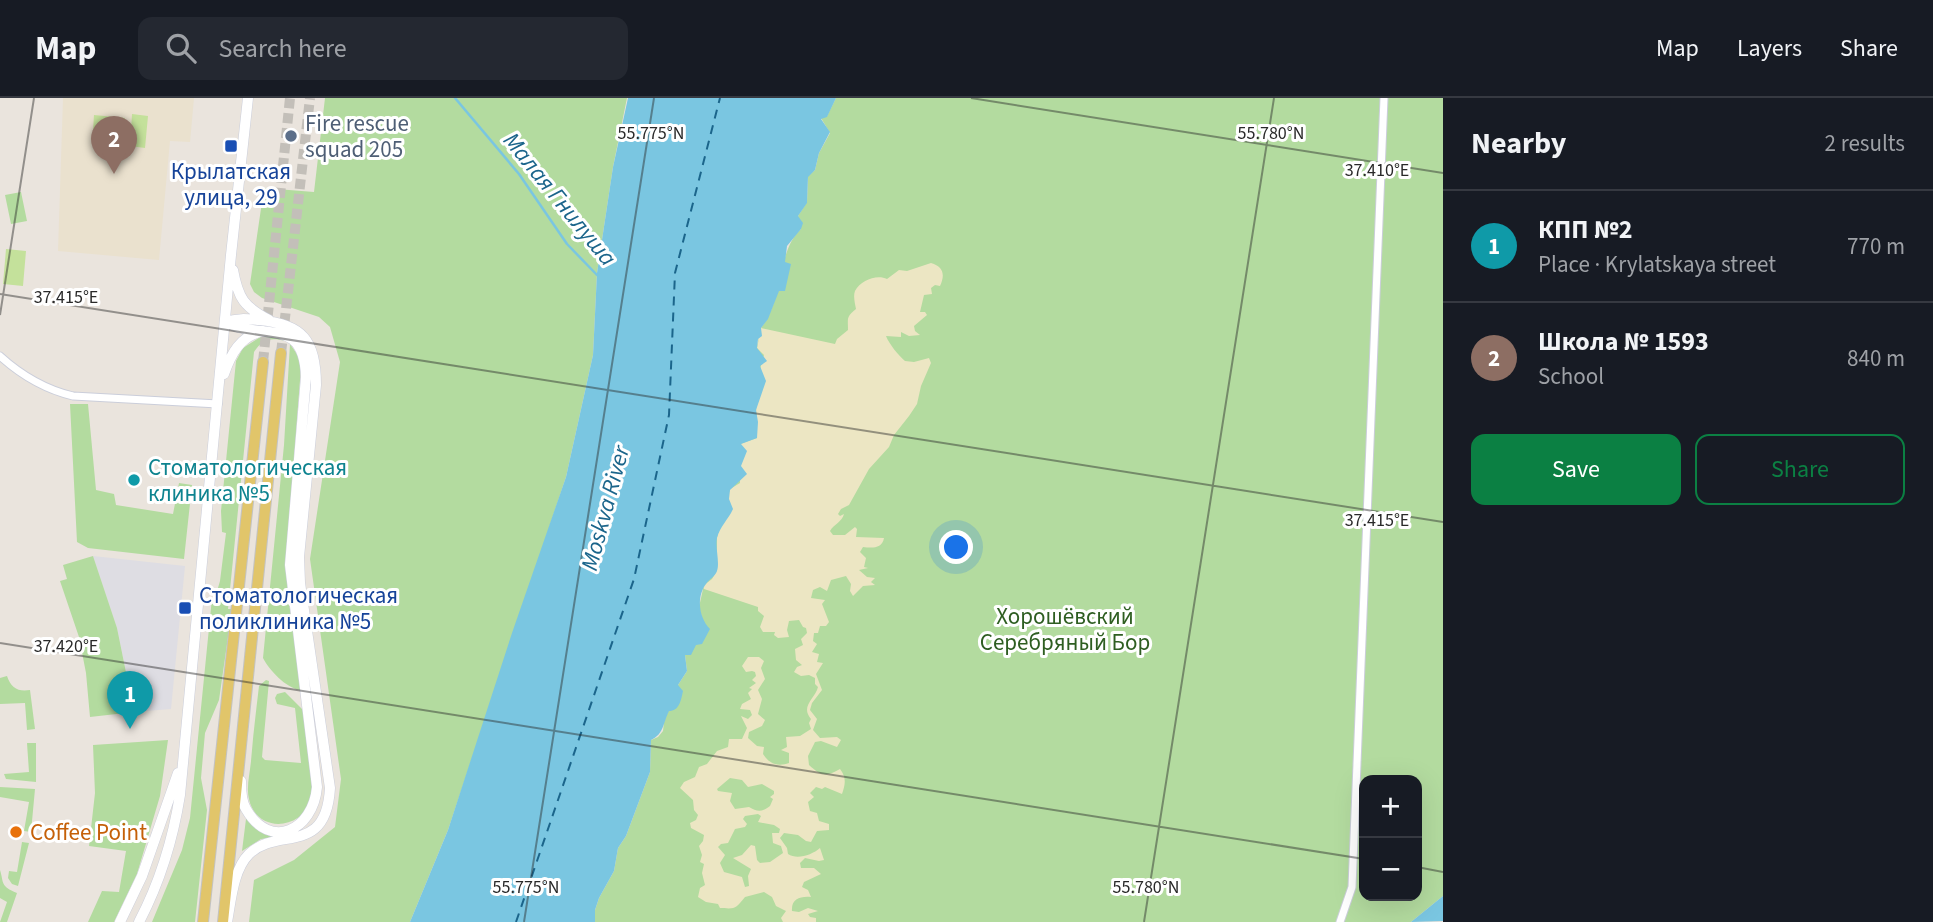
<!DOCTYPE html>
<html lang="en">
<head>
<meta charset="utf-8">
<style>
	:root { --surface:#171b24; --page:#242831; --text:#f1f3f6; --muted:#9ea1a6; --line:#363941; --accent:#0b8043 }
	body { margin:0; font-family:"Source Sans 3",sans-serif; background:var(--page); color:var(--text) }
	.controls { position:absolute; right:21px; bottom:21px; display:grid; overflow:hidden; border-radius:14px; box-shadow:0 7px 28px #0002 }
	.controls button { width:63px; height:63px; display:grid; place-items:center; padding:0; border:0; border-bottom:2px solid var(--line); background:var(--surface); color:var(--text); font:35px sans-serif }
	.you { position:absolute; left:957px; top:450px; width:24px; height:24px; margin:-18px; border:5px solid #fff; border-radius:50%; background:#1a73e8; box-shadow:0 0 0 10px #1a73e833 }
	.badge { display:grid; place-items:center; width:46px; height:46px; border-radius:50%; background:var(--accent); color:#fff; font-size:23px; font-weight:700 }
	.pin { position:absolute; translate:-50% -58px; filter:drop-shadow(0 2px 4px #0008) }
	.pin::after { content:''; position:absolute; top:37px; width:24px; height:21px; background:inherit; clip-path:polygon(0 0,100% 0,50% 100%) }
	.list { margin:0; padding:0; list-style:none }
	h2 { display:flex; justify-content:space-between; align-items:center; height:91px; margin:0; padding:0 28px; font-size:30px }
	h2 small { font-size:23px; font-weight:400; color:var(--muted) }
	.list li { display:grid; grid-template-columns:46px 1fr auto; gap:21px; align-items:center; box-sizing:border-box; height:112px; padding:0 28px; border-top:2px solid var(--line) }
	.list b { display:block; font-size:26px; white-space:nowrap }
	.list p { margin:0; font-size:23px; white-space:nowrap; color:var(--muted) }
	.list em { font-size:23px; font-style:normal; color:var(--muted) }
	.actions { display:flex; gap:14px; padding:21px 28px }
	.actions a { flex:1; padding:16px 0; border:2px solid var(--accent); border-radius:14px; text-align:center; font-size:24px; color:var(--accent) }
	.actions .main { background:var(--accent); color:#fff }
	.icon { flex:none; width:38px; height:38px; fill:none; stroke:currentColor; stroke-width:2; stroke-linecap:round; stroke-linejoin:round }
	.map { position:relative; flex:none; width:1443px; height:824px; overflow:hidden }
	header { display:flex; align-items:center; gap:42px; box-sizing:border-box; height:98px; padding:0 35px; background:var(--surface); border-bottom:2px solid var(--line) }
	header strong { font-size:33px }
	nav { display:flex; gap:38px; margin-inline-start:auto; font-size:24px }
	.search { width:490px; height:63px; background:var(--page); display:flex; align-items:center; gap:18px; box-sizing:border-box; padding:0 24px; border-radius:14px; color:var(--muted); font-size:26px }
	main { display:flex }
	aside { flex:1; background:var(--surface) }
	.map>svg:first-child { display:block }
</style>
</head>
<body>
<header>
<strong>Map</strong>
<div class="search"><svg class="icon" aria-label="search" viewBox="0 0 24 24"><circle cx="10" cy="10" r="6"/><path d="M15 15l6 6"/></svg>Search here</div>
<nav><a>Map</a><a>Layers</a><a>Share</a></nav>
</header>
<main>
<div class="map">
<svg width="1443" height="824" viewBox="0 0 1443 824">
	<rect width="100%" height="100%" fill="#eae4dd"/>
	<path fill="#dedde3" d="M93,458L185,468L171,611L134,614L117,530Z"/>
	<path fill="#eae1ce" d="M63,0H194L190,44L170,43L159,162L58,153Z"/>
	<path fill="#b3db9f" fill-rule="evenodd" d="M325,0H627L613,69L597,175L593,257L566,379L448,732L410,824H249L254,782L294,762L335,729L341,681L310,461L340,264L330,229L319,219L262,200L254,194L250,186L264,90L314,94Z
		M836,0H1443V798L1411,824H595V812L599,800L614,773L618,750L626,738L650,674L651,642L658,639L663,633L664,624L678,587L687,573L685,557L703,524L699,509L761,230C785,199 776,154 801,131L798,118L807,104L808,78L815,72L819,55L830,35L821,20L827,18ZM1364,682H1417V798H1364Z
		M21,94L27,123L11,126L5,97Z
		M262,238H271L285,243C271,239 262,241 254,254L228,511H232L219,602L205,635L201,680L207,712L195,824H152L182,752L190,720L212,500H215L220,483L226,435L222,434L221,413L236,263L243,250Z
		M290,246L299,259L301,269L286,468L289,505L302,587L300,592C286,590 269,572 263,560L284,347Z
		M70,306H88L96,392L114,396L116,407L173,416L179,385L192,387L184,461L88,450L77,444Z
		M93,458L117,530L134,614L90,619L86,575L79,539L60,483L67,481L63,467Z
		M7,578C11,590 18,594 30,592L35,631L27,632L25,605L0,606V580Z
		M266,582L269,583L262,659L265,662L301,665L295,610L277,606L275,600L277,596L285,594L306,615C308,634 317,686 312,702C300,733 256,735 249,701C246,689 250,675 251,663C253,638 256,613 259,588Z
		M168,642L160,698L137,776L114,824H88L102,793L119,794L126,753L89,748L95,695L93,647Z
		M27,645H36V684L6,681L4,676L29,674Z
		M0,689L35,691L31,734L24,733L29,704L0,699Z
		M246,721H247L280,739L261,741L242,753Z
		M22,744L29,745L18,788L12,786L8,780L9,773L17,774Z
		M0,772C4,785 0,788 17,795L7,824H0L7,804L0,800Z"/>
	<path fill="#ece6c3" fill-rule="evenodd" d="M931,165C944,169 945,177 940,188L935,187L931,190L932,196L924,197L920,214H925L927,217L914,228L915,233L920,237L909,238L901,234V239L886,238C889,246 899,258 905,263L914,264L929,260L931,265L921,288L917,306L909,318L894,337L889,349L869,371L849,407L841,411L838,416L840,418L844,416C842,424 834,426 830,433L833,437H845L855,429L857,431L856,439L884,440C882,451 872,450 863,449L860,454L866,460L864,469L868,470L859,472L867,479L875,480L871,484L875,487L863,488L853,498L850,493L851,486L846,478L831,482L827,493L820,489L813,492L811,500L825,502L822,506L829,524L826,528H820L818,535H814L813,543L817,546L812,554L819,556L817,564L823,565L816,576L822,592L812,605L810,612L817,621L813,632L820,640L837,639L841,642L837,649L821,643L815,644L808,658L809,667C821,678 826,679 840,671C847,680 845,687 842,696L825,689L822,691L816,689L810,695L814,699L808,704L810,713L817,715L819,723L829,726V732L817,733L811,744L806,743L798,737L784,735L780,740L787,750L788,756C797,762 812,757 820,750L824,762L819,763L805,760L800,765L801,770H814L821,776L804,784L802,789L808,792L811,799C800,798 791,801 792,813L799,814L808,810L818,813L808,816L810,819L816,820V824H783L781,820L786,813L776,808L772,799L764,794L745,799C735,811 736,811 720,810L718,806L706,804L698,799L700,790L705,787L702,775L704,766L700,764L702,757L699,748L703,743L704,737L691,730L690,725L696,722L698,717L694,712L693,702L680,690L684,684L695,679L699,669L707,666L717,653L728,649L729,641H742L747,630L741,618L748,621L752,617L750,612L740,611L742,606L751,601L748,595L752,591L749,590L756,585L752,582L756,578L755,574L752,573L746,574L742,568L748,559H759L764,563L761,570L765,581L758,592L762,601L758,616L765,622L762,628L749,634L748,640L757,648L764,649L763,656C769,666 778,669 789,665V655L781,652L787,649L786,639L800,638L811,631L809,625L811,621C800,608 815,601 818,589L815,586V580L809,577L801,578L794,574L797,569L802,567L796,562L795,551L803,547L801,541L807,535L806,530L803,529L799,522L789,523L787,532L789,539L778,540L774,537L775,534H763L760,529L764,518L758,513V509L704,491L703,488L712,481L717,472V439L730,391L740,385V346L757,340C755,317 756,279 764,257L757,250L761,230L835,246L837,241L848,232C848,220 846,219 856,211C855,206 853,198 855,193C861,182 877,176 887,181L899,172L907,173ZM730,680L742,682L748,689L762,686L774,693V696L770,699L773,701L770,708C763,714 757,714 749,709L735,711L730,703L732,695L718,693L717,691ZM758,716L761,718L758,724L774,727L780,731L779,735H772L773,745L781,748L783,755L770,764L760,765L757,762L755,748L751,747L742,757L733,760L751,771L748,778L749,788L745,789L742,779L724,774L720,765L725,757L718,749L721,746L728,745L735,731L745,729L747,726L743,721L745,718Z"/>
	<path fill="#c4e19b" d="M132,16L148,18L145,50L130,48Z
		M94,17L125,20L124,35L93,33Z
		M6,151L26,153L23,188L3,186Z"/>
	<path fill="#7ac6e1" d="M628,0H836L827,19L821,21L830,34L819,55L815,72L808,79L807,105L798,118L803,125L801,131L787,148L785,164L791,166L785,193H779L768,221L761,230L762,238L758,241L757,250L767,263L760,268L766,283L756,312L758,324L757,340L741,346L747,353L741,368L747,376L730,392L729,401L733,411C728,422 720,428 717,440C715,450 720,464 717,473C715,479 709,481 706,486C696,499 699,520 710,531L702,546L696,547L691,557H685L687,573L678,587L683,593C681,603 679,613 669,613C663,625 664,636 651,642L650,674L626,738L618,750L614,773L599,800L595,812V824H410L448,732L512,535L566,379L593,257L597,175L613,69Z
		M1443,798V823L1411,824Z"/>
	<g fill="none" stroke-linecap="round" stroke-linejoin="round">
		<path stroke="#7ac6e1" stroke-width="2.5" d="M455,0L519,76L567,146L597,177"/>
		<path stroke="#1b658b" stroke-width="2" stroke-dasharray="9 7" stroke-linecap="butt" d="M516,824L634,481L669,317L675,175L720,0"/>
		<path stroke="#c3bfb9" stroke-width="10" stroke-dasharray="10 5" stroke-linecap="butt" d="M281,255L310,0
			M263,264L290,0"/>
		<g stroke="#cbceda" stroke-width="9">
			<path id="minor" d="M0,258C22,278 44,291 73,298L218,306
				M1340,824L1352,789L1384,0"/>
		</g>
		<g stroke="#cbceda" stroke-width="11">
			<path id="secondary" d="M233,172C238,200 244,209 269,222
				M226,224C237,220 247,221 259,222C303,226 316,243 316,287L299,459L300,485L330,690C326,759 278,728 249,756C233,772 231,803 227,824
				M226,224C261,244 304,216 306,279L290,467L317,689C313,733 270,753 246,711C241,703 241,692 241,683
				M224,276C231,256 240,238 263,233
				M120,824L142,778L178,675
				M139,824C160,784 173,741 180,697L231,157L248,0"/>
		</g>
		<g stroke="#c3c3c3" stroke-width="12">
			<path id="primary" d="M203,824L263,264
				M223,824L281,255"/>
		</g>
		<use href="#minor" stroke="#fff" stroke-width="7"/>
		<use href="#secondary" stroke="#fff" stroke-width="10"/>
		<use href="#primary" stroke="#e1c56a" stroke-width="10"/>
	</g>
	<path fill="none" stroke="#292929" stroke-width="2" stroke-opacity="0.45" d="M971,0L1443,75M0,196L1443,424M0,217L34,0M0,545L1364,761M1417,769L1443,774M524,824L654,0M1144,824L1274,0"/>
	<circle fill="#5c6f8a" stroke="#fff" stroke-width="2.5" cx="291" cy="38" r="7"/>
	<g fill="#1a4fb4" stroke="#fff" stroke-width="2.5">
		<rect x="224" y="41" width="14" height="14" rx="3.5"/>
		<rect x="178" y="503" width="14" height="14" rx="3.5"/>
	</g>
	<circle fill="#0f9aa8" stroke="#fff" stroke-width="2.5" cx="134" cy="382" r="7"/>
	<circle fill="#e8710a" stroke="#fff" stroke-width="2.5" cx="16" cy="734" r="7"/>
	<g text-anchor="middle" stroke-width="6" stroke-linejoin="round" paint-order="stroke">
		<g font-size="23" fill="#4e5e75" stroke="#fff" text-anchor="start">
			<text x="305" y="33">Fire rescue<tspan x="305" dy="26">squad 205</tspan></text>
		</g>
		<g font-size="23" fill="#164399" stroke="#fff">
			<text x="231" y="81">Крылатская<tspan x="231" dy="26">улица, 29</tspan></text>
			<text x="199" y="505" text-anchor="start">Стоматологическая<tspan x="199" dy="26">поликлиника №5</tspan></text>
		</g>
		<g font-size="23" fill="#0d838f" stroke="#fff" text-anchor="start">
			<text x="148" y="377">Стоматологическая<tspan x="148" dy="26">клиника №5</tspan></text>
		</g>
		<g font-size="23" fill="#2e5e21" stroke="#fff">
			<text x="1065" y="526">Хорошёвский<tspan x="1065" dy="26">Серебряный Бор</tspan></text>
		</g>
		<g font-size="23" fill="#c56008" stroke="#fff" text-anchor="start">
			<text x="30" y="742">Coffee Point</text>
		</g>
		<g font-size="24" font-style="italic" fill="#1b658b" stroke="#fff">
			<text transform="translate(560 101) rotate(51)" y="8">Малая Гнилуша</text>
			<text transform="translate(605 410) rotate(-75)" y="8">Moskva River</text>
		</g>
	</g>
	<g font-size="18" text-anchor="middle" fill="#292929" stroke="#fff" stroke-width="6" stroke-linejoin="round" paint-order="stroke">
		<text x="651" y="41">55.775°N</text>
		<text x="1271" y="41">55.780°N</text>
		<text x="1377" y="78">37.410°E</text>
		<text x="66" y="205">37.415°E</text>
		<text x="1377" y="428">37.415°E</text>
		<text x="66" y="554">37.420°E</text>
		<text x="526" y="795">55.775°N</text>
		<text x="1146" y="795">55.780°N</text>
	</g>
</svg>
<div class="controls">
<button>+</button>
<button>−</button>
</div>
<div class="you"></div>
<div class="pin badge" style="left:130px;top:631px;background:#0f9aa8">1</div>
<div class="pin badge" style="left:114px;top:76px;background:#8d6e63">2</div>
</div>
<aside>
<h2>Nearby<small>2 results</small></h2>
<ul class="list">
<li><span class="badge" style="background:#0f9aa8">1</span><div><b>КПП №2</b><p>Place · Krylatskaya street</p></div><em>770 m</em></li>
<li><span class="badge" style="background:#8d6e63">2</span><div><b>Школа № 1593</b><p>School</p></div><em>840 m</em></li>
</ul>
<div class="actions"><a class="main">Save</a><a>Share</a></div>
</aside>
</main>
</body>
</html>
